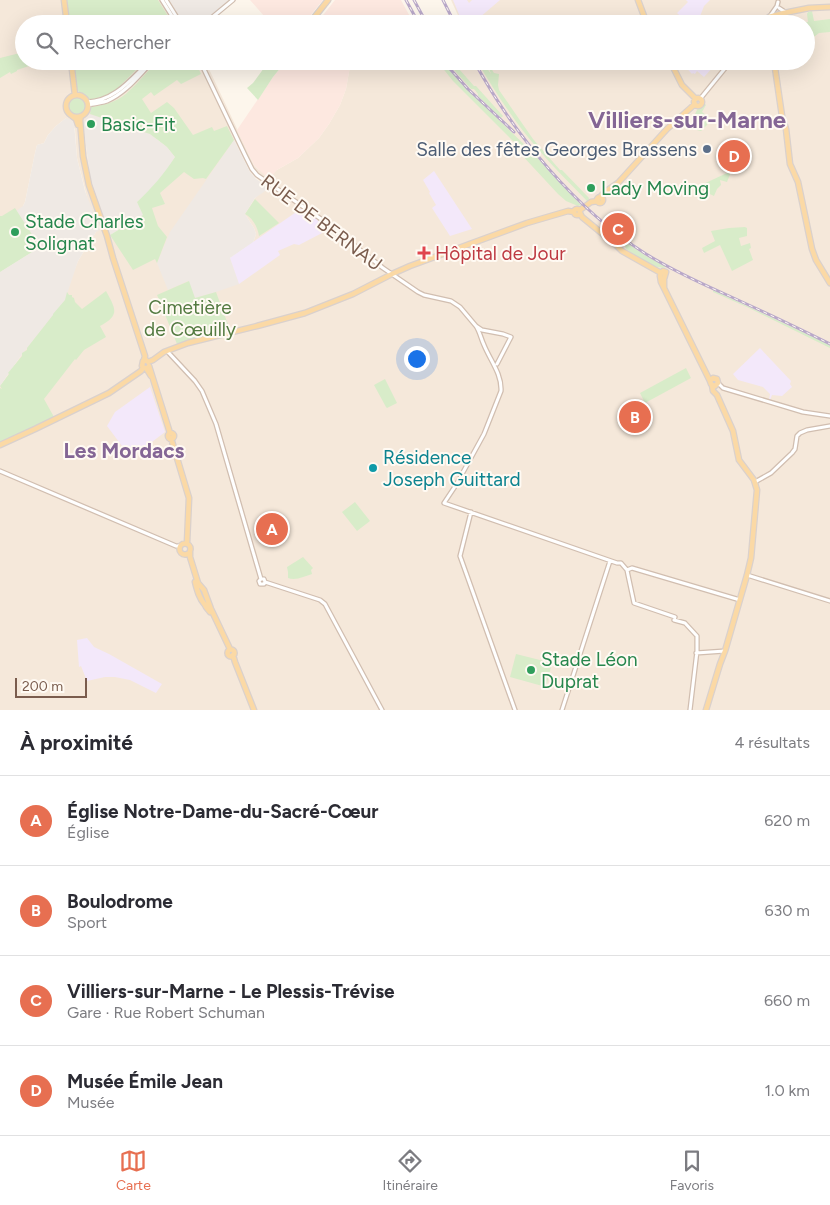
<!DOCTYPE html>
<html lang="fr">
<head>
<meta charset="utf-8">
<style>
	:root { --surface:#fff; --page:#f2f2f3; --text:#2b2b33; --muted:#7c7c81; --line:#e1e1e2; --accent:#e76f51 }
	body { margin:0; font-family:Figtree,sans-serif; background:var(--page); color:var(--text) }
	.scale { position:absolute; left:15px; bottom:12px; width:72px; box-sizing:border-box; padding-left:5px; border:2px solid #7a5c4d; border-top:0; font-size:14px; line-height:18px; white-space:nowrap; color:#7a5c4d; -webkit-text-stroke:4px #fffaf3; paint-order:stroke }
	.you { position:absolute; left:416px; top:358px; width:18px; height:18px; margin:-12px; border:4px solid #fff; border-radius:50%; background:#1a73e8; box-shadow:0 0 0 8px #1a73e833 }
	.badge { display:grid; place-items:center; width:32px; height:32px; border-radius:50%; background:var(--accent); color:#fff; font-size:16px; font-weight:700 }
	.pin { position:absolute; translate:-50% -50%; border:2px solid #fff; box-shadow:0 1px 5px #0006 }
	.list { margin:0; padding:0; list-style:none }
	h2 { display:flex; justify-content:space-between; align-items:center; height:65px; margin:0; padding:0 20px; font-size:21px }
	h2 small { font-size:16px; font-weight:400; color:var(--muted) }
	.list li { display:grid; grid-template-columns:32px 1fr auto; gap:15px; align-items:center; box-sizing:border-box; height:90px; padding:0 20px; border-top:1px solid var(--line) }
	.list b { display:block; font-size:19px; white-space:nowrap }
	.list p { margin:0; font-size:16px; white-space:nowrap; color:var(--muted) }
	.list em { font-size:16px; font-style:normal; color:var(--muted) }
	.icon { flex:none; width:28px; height:28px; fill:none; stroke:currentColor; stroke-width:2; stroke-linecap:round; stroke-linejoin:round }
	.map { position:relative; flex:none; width:830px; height:710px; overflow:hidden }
	.search { position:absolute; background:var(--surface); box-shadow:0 5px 20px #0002; left:15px; right:15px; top:15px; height:55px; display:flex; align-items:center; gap:12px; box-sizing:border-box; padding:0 18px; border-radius:28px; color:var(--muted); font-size:19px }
	.sheet { height:425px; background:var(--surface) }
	nav { display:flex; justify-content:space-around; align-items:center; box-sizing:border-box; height:70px; border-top:1px solid var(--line); background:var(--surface); font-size:14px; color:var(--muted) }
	nav a { display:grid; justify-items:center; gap:2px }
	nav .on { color:var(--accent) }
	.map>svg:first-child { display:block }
</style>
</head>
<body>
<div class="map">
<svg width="830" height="710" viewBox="0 0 830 710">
	<rect width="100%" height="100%" fill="#fdf6ec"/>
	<path fill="#f5e8da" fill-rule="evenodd" d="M0,0H168L183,22L186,24H24V61H204L209,69L254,165L259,170H277L298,158L319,138L329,124L340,105L346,89L351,61H806V24H462L451,0H830V710H0V386L20,357L72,276L78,261L96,232L77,158L75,129L66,118L56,126L48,135L44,143L37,145L35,153L25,202L23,206L40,247L0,272ZM83,122L158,139L167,147L175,157L151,189L137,202L143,215L111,235L90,177ZM234,140L250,172L256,178L267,187L255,198L245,214L254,228L256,234L253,243L230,258L160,269Z"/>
	<path fill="#fde8e0" d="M250,0H323L305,22H300L298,24H278L276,22L274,24H271Z
		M335,0H401L414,24H316Z
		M286,61H351L346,89L340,105L329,124L319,138L298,158L277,170L269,179L259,170L254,165L237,130L273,77Z"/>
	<path fill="#efe9e4" d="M169,0H230L200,24H186L183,22Z
		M90,114L150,134L167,147L175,157L165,173L151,189L137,202L144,215L110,235L90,177L83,122Z
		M66,118L72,120L74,123L77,158L85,191L100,230L96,232L78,261L65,300L20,357L0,386V272L40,247L16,211L23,206L25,202L35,153L37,145L44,143L48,135L56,126Z
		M234,140L250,172L256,179L267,186H268L271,187L255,198L245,214L254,228L256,234L253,243L230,258L239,284L216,292L195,298L188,281L168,290L157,263L170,232Z"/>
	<path fill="#f3e8fa" d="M453,0H467L469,3L472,0H500L472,24H463Z
		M686,0H710L704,6L699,19L695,23V24H689L677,13L688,2Z
		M680,61H709L714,66L704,77L697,71L695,74L693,73L692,74Z
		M434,171L472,229L450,236L432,208L436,205L429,193L430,192L423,180Z
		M302,208L316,218L318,221H321L325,224L320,227L324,232L299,245L294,244L278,251L280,255L239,284L230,258Z
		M760,348L791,381L790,384L792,387L782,396L772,395L770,400H769L770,394L763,387L738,380L733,374Z
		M150,387L165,432L131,458L107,426L115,412Z
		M87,638L94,647L109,654L162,684L156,693L130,680L115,677H105L87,681L81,666L79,667L77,640Z"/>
	<path fill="#d8ecc9" d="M65,0H158L173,24H68Z
		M812,11L814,21L830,19V32L819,33L806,43V24L798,23L808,22L807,14L808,12Z
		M24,52V61H44L17,70V71L11,74L10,72L0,78V58Z
		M73,61H145L118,88L109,95L90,100L87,99L77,90Z
		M158,61H195L201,74L181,84L177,80L154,96L151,92L142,99L151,113L167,102L174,108L193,135L212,127L214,131L227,126L234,140L206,179L203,178L194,179L184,172L160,193L165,204L152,208L158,226L167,237L157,263L155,259L133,270L110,235L143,215L137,202C152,188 164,174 175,157L167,147L150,134L90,114L91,107C105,105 120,101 130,90C140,81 148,70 158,61Z
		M269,61H286L273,77L258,100L247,88L253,83Z
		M437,61H442L458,80L534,154L581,205L578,206L566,201L558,194L519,152L520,148L453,81Z
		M446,61H452L474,86H476L503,116L501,118L478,96V94L474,89H471Z
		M477,61H482L491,74L488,65V63L494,73L499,74L498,85L499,90L533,139L560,170H562L589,198L588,202C571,184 553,167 537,148C514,121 495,92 477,61Z
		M68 106a9 9 0 1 1 18 0a9 9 0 1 1-18 0Z
		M705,104L706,105L702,112L710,118L707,125L701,131L692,129L690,126L691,123L692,125H694L696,122L694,119L692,120L698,108Z
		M729,172H731L727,182L720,180L721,185L717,189L714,196L697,188V187Z
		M255,199L279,223L259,236C258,228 253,218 245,214Z
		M15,208L40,247L0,272V216H2Z
		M745,227L747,228V236L739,238L741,246L750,243L751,248L749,249L753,260L732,271L720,245L704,253L702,248L715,241L711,231L729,228Z
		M621,239L646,256L667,267C655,271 636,256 626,249L625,246L620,241Z
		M189,281L195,298L216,292L229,327L177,344L157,295Z
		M713,290L830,345V348L749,308L713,292Z
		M106,291C115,308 121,315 100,326L106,337L84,350L76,360L75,359L44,399L54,417L32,428L0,442V388L2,389L0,386L9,374L8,373L22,356V353L27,350V348L53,315V314L65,300L67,292L69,295H72V297L74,298L75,302L82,309Z
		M686,368L691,378L645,403L640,393Z
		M385,379L397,403L387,408L386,407L374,385Z
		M355,502L370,521L357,531L342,512Z
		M303,557L313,568L311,570L312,574C305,576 296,581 288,578V572L287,567Z
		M516,654L552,663L546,687L510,677Z"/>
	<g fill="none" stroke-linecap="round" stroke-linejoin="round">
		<g stroke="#d1beb0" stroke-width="5.5">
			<path id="minor" d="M162,0L177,24
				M166,0L181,24
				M779,8L785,12
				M770,16L777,6L778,2
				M204,24L233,0
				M200,61L245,155L252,169L257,175L321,219L383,268L418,292L424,295L451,301L460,307L476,326L482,330L503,334L511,337L497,364
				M700,99L731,61
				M87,102C115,101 131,79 150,61
				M88,105C94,104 101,103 107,101C126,93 139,75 153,61
				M476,326C480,332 481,339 484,345C490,360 502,374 501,391L484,434L456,485L444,503L617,563H621L627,570L628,575L634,603L675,617L674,620L685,623L697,636V651L690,710
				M167,351L195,381L202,391L216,424L261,579
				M718,383L723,388L803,412L830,416
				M0,471L176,546H180
				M755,482L771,473L792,453L795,449L797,436L800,433L807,430L830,426
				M471,512L460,556L515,710
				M627,570L632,568L740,600
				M747,575L830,601
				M261,579H264L265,582L320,600L325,604L382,710
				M261,579L259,581L260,584H264L265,582
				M696,653L725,651
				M562,710L610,561"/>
		</g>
		<g stroke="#dad1cd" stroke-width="7">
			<path id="major" d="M64,0L67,24
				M638,0L647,24
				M309,24L328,0
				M763,24L769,17L784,13L809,8L830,7
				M71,61L75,95
				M670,61L682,85L696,99
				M774,61L782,116L786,129L790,164L798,182L812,249L816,260L830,283
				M66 106a11 11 0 1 1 22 0a11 11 0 1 1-22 0Z
				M694 102a4 4 0 1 1 8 0a4 4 0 1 1-8 0Z
				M72,116L76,119L78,125
				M81,116L80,120L83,156L89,185L107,236L113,258L145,356L144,360
				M600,197L605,192L618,183L667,129L695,104
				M597 200a3 3 0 1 1 6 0a3 3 0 1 1-6 0Z
				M574 212a3 3 0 1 1 6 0a3 3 0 1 1-6 0Z
				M580,210L591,202L598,201
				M580,213L582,217L615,244L622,251L661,273
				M661,273L660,276L661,282L710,381L711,384L712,385L715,386
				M661,273L663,271L666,272L664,279V287
				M149,366L170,433
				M151,376L146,368H144L142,366L143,361L146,360L148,362L153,360L164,352L188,343L257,326L305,313L353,294L392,274L410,266L527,223L568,211L574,212
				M710,381L713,378L717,379L718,383L715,386
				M168 436a3 3 0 1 1 6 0a3 3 0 1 1-6 0Z
				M171,438L189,498L187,543
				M0,445L35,429L109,393L141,371L143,368
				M179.5 549a5.5 5.5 0 1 1 11 0a5.5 5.5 0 1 1-11 0Z
				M190,551V557L198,583L204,590L211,609L230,649
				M195,582C197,590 199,598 205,605C206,608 208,609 210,612
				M227.5 653a3.5 3.5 0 1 1 7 0a3.5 3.5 0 1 1-7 0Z
				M233,655L235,662L254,710
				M706,710L720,664L725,651L747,575L751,558L757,490L754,480L739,460L733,431L717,395L713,391L712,385"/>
		</g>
		<use href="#minor" stroke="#fff" stroke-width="3"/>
		<use href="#major" stroke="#fbd9a5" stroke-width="4.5"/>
		<g stroke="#b9a8c9" stroke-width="3">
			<path id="rail" d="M406,0L419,24
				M414,0L427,24
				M443,0L455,24
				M443,61L468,89L514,132
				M474,61C514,135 575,209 646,254C672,270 700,283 727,295C762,311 796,327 830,344"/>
		</g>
		<use href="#rail" stroke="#fffaf3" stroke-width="1" stroke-dasharray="4" stroke-linecap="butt"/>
	</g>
	<g fill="#2e9e5b" stroke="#fffaf3" stroke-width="2">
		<circle cx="91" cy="124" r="5"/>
		<circle cx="591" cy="188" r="5"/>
		<circle cx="15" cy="232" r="5"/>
		<circle cx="531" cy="670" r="5"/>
	</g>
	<circle fill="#5c6f8a" stroke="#fffaf3" stroke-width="2" cx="707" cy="149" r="5"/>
	<path fill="#e0444e" stroke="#fffaf3" stroke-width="2" d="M421.5 245.5h5v5h5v5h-5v5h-5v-5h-5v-5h5z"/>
	<circle fill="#0f9aa8" stroke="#fffaf3" stroke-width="2" cx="373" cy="468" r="5"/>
	<g text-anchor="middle" stroke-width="4" stroke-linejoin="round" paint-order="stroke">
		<g font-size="19" fill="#27864d" stroke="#fffaf3" text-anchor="start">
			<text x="101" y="131">Basic-Fit</text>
			<text x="601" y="195">Lady Moving</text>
			<text x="25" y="228">Stade Charles<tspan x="25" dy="22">Solignat</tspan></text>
			<text x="541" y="666">Stade Léon<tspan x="541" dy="22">Duprat</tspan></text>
		</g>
		<g font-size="19" fill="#4e5e75" stroke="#fffaf3" text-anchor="end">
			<text x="697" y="156">Salle des fêtes Georges Brassens</text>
		</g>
		<g font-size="19" fill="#7a5c4d" stroke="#fffaf3">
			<text transform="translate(322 222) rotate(37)" y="7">RUE DE BERNAU</text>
		</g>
		<g font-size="19" fill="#be3a42" stroke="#fffaf3" text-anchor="start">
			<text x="435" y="260">Hôpital de Jour</text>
		</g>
		<g font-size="19" fill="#537a41" stroke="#fffaf3">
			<text x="190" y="314">Cimetière<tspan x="190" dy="22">de Cœuilly</tspan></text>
		</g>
		<g font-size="19" fill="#0d838f" stroke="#fffaf3" text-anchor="start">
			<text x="383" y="464">Résidence<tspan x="383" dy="22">Joseph Guittard</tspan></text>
		</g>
		<g font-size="21" font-weight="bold" fill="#846695" stroke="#fffaf3">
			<text x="124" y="458">Les Mordacs</text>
		</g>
		<g font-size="24" font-weight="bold" fill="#846695" stroke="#fffaf3">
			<text x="687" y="128">Villiers-sur-Marne</text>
		</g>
	</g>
</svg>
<div class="scale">200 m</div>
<div class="you"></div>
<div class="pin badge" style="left:272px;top:529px">A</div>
<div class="pin badge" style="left:635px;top:417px">B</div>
<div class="pin badge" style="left:618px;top:229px">C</div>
<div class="pin badge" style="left:734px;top:156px">D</div>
<div class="search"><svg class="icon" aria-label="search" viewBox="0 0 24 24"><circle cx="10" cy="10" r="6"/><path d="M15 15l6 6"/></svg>Rechercher</div>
</div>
<section class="sheet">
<h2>À proximité<small>4 résultats</small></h2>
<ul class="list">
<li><span class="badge">A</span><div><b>Église Notre-Dame-du-Sacré-Cœur</b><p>Église</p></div><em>620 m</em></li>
<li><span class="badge">B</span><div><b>Boulodrome</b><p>Sport</p></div><em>630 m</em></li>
<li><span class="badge">C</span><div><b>Villiers-sur-Marne - Le Plessis-Trévise</b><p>Gare · Rue Robert Schuman</p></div><em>660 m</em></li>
<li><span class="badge">D</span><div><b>Musée Émile Jean</b><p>Musée</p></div><em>1.0 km</em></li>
</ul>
</section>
<nav>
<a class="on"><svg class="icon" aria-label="map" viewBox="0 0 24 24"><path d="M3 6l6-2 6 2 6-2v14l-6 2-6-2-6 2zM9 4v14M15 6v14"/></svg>Carte</a>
<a><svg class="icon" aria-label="directions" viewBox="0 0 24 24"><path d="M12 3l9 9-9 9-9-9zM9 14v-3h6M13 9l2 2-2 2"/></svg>Itinéraire</a>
<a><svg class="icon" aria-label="saved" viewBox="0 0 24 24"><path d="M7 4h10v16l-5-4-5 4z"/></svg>Favoris</a>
</nav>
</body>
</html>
